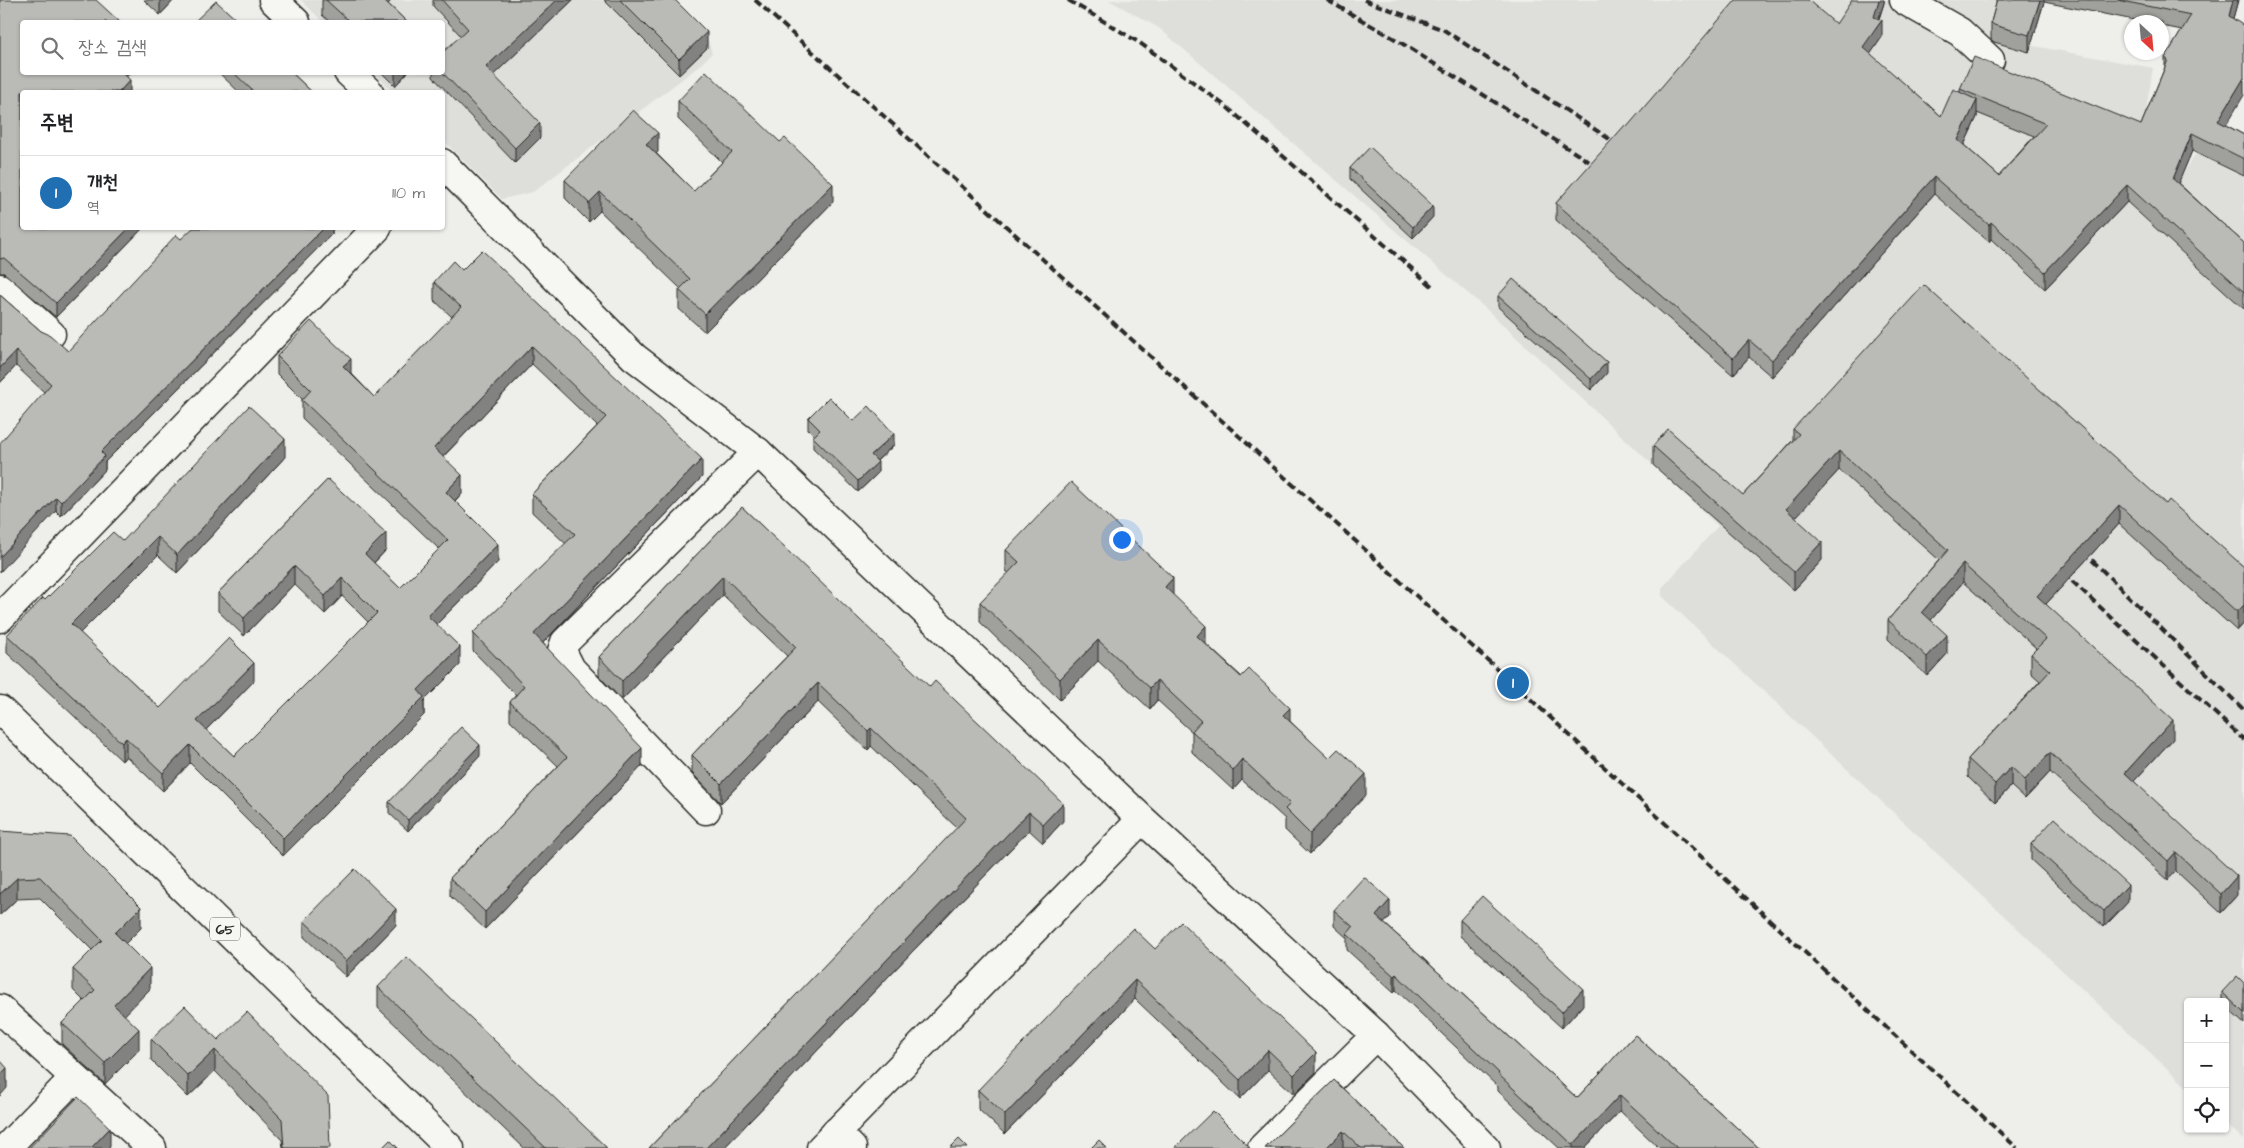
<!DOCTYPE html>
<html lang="ko">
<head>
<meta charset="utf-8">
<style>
	:root { --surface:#fff; --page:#f2f2f2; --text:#202124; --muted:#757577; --line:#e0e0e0; --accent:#1f6fb2 }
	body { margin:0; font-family:"Architects Daughter","Poor Story",sans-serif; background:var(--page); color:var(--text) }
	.controls { position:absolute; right:15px; bottom:15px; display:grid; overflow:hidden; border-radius:5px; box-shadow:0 1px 4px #0004 }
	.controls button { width:45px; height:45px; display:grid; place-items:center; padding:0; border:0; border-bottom:1px solid var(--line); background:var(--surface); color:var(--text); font:25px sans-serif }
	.compass { position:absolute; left:2124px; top:15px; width:45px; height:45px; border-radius:50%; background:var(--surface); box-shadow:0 1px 4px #0004; rotate:154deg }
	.you { position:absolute; left:1121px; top:539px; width:18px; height:18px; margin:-12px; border:4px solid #fff; border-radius:50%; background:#1a73e8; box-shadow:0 0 0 8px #1a73e833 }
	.badge { display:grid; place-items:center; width:32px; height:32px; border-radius:50%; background:var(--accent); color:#fff; font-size:16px; font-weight:700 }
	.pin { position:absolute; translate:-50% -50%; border:2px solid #fff; box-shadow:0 1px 5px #0006 }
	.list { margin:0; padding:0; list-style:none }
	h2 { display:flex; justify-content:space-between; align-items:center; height:65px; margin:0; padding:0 20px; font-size:21px }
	h2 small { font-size:16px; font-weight:400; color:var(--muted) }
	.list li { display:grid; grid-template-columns:32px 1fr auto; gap:15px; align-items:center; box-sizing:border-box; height:75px; padding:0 20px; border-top:1px solid var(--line) }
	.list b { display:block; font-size:19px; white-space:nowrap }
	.list p { margin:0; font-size:16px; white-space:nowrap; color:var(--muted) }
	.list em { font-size:16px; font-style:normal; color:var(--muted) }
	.icon { flex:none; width:28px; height:28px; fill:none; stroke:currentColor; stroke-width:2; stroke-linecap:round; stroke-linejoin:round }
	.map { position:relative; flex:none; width:2244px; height:1148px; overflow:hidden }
	.search { position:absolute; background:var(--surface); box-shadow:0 1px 4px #0004; left:20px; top:20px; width:425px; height:55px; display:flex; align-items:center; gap:12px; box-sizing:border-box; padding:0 18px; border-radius:5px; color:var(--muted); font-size:19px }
	.panel { position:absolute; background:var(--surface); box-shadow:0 1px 4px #0004; left:20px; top:90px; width:425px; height:140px; border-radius:5px }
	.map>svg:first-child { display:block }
</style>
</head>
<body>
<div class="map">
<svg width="2244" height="1148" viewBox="0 0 2244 1148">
	<rect width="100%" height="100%" fill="#eeeeea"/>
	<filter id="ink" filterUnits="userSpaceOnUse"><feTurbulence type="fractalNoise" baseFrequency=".02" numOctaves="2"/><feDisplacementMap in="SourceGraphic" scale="10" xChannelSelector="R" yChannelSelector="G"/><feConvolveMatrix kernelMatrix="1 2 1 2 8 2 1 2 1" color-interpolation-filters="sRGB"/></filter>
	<g filter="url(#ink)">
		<path fill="#dededb" d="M301,0H672L706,34L712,53L698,67L533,192L502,199L443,140L442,92H394L374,73L442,72V22H323Z
			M1109,0H2001L1991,38L2153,68L2137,163L2179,180L2196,153L2244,171V1140L2225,1123V1002H2188V1088L1662,596V588L1718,526L1484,307L1159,28Z"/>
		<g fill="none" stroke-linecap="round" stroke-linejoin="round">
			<g stroke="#2b2b2b" stroke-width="31">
				<path id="minor" d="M1904,0L1960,32L1990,60
					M0,288L51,334
					M0,618L377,228
					M706,810L571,669L562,651L565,642L758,452
					M0,1009L152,1148
					M836,1132L852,1148
					M6,1148L74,1078
					M1262,1148L1376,1035"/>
			</g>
			<g stroke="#2b2b2b" stroke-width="31">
				<path id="major" d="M273,0L296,22
					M348,72L369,92
					M442,163L634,357L758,452L1142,819L1376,1035L1486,1148
					M0,710L450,1148
					M821,1148L1142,819"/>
			</g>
			<use href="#minor" stroke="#f6f6f2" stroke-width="28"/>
			<use href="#major" stroke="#f6f6f2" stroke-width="28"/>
			<path stroke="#2b2b2b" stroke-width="4" stroke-dasharray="8 4" stroke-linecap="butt" d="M755,0L1513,683L2017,1148
				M1068,0L1140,43L1228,108L1433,287
				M1327,0L1395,39L1596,166
				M1364,0L1444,30L1614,142
				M2092,560L2244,710
				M2072,581L2244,740"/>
		</g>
		<path fill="#a0a09d" stroke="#2b2b2b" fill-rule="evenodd" d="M0,0L127,77L130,92H22V228H143L56,317L4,273H0Z
			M144,0H174L160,15Z
			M322,0H390V2L388,4L407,22H330L322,15Z
			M433,0H573L493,75L540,138L515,163L433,77V72H442L461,36L433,6Z
			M604,0H675L707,48L679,75Z
			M1884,0V3L1879,19L1882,37L1870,54L1941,116L1960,92V89L2141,125L2165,67V58L2182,30L2162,26V22H2144L2044,2L2029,52L1994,42L1991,39V22L1997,0H2238L2233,18L2226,125L2244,135V176L2192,151L2178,183L2244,243V309L2127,202L2045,289L1991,239L1989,242L1934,194L1772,377L1749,357L1733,375L1556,220V203L1627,127ZM1977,113L2034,136L1999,176L1964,145L1977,117Z
			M218,72H291L312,92H239Z
			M381,72H408L395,86Z
			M678,101L833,202L705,332L679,309V290L681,289L600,211L589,222L565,198V180L658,152L656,153L694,191L722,162L678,119Z
			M1350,168L1433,217L1413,238L1350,179Z
			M332,228V234L105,462V470L61,516L56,511L44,392L16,366L0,383V295L41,331L68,351L181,239Z
			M462,270L702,477L543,643L642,766L485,929L450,896V878L558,766L510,720V702L516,695L473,651V633L566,544L532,512V494L597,426L532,364L443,457L462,493L455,501L498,562L437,624L460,665L424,701V715L283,856L190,763L163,791L126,756L122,761L7,653V635L45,600L123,541L285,457L177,573L158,555L80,633L160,708L254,681L206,730L234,756L368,622L342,596L325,614L294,584L244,636L218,611V593L328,479L386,550L374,563L400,588L439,549L302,418V399L277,374V356L351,373L374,397L452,317L434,300V282Z
			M1498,296L1607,373L1591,390L1498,307Z
			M808,418L853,421L894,445L877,461L878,473L858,492L813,448V437L815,436L808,429Z
			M1793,429L2166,504L2244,567V623L2237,631L2119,524L2046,604L2173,739L2134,781L2237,895L2221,913L2176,871L2168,880L2050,772L2025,799L2011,786L1995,803L1968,777V759L2040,681L2031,673V654L2037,649L1963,582L1931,620L1947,654L1927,676L1888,639V620L1939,560L1839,470L1795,517L1822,560L1794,590L1653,465V446L1743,495L1793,440Z
			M742,507L1063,821L1043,843L1029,830L724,1148H649L957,828L871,746L868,750L818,702L721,803L692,773V755L787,656L723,595L622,700L599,676V657Z
			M1006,550L1173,595L1206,644L1290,721L1366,795L1310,854L1285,830V819L1242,780L1233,790L1192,752V732L1157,700L1150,709L1098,661L1060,700L980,622V602L1009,573L1006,571Z
			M480,756L408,831L389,813V802Z
			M0,831L141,928L125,943L150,989L124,1015L139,1050L105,1084L62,1044V1023L84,1001L73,990V969L92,950L40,898L17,899L0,915Z
			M2031,844L2128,902L2104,927L2031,860Z
			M1334,910L1390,917L1384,923L1577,1098L1635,1035L1759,1148H1659L1620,1111L1585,1148H1559L1498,1091V1087L1396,990L1394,993L1347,950V938L1334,926Z
			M1460,920L1583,1005L1562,1028L1460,936Z
			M304,921L396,925L346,977L304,937Z
			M1155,949L1316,1072L1294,1094L1268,1070L1240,1099L1135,999L1005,1134L978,1109V1090Z
			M2244,983V1024L2225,1006V1002H2222V992Z
			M378,987L607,1148H524L378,1008Z
			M151,1039L218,1040L330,1148H283L282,1140L215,1071L188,1097L151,1060Z
			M1334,1080L1404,1148H1265Z"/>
		<path fill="#828280" stroke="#2b2b2b" d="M161,0H174L160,15V1Z
			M378,0H390V2L378,14Z
			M557,0H573L486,82V67Z
			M1879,0H1884V3L1875,30L1882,20V37L1863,65V47Z
			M2040,0H2044V2L2029,52V35Z
			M2233,0H2238L2229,33V16Z
			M707,32V48L679,75V59Z
			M120,72H131L120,84Z
			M395,72H408L395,86Z
			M2244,78V95L2218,139V121Z
			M130,80V92H119Z
			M1977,100V117L1958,158V140Z
			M540,123V138L515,163V148Z
			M658,133V152L646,163V144Z
			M2192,133V151L2173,196V179Z
			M1934,177V194L1772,377V360Z
			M833,184V202L705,332V314Z
			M2127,185V202L2045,289V272Z
			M600,192V211L589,222V203Z
			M1433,206V217L1413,238V227Z
			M1991,222V239L1989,242V225Z
			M129,228H143L56,317V303Z
			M324,228H332V234L105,462V470L61,516V502L101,452Z
			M1749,340V357L1733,375V358Z
			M532,346V364L434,466V448Z
			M16,351V366L0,383V368Z
			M351,359V377L343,366Z
			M1607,362V373L1591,390V379Z
			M894,434V445L871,466V455Z
			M285,439V457L177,573V555Z
			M1839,451V470L1786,528V509Z
			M702,459V477L534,652V634Z
			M878,462V473L858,492V481Z
			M462,475V493L446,510V492Z
			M56,497V511L0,572V557Z
			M2119,505V524L2037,614V596Z
			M386,533V550L365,572V554Z
			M158,537V555L71,642V624Z
			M1822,542V560L1794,590V572Z
			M498,544V562L428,633V616Z
			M1963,564V582L1922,631V612Z
			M294,566V584L244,636V618Z
			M723,576V595L622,700V681Z
			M342,578V596L325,614V596Z
			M1173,578V599L1165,587Z
			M2244,605V623L2237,631V612Z
			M1206,626V646L1197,636Z
			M1947,635V654L1927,676V657Z
			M1098,640V661L1060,700V679Z
			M460,647V665L424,701V715L283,856V838L418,690Z
			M254,663V681L197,739V721Z
			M1157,680V700L1150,709V688Z
			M818,683V702L721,803V784Z
			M1290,708V728L1283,715Z
			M2173,720V739L2125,791V773Z
			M871,728V746L868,750V731Z
			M126,738V756L122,761V743Z
			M190,745V763L163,791V773Z
			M480,745V756L408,831V820Z
			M642,748V766L485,929V912Z
			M2050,753V772L2025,799V780Z
			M1242,759V780L1233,790V770Z
			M2011,767V786L1995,803V784Z
			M1366,774V795L1310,854V834Z
			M1063,803V821L1043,843V824Z
			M1029,812V830L724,1148H706Z
			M2176,852V871L2168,880V861Z
			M2237,876V895L2221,913V894Z
			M17,878V899L0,915V894Z
			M2128,885V902L2104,927V911Z
			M1390,900V917L1376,932V916Z
			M141,907V928L115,954V933Z
			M396,909V925L346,977V961Z
			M150,968V989L114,1026V1005Z
			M1396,974V990L1394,993V976Z
			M1135,980V999L1005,1134V1115Z
			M1583,989V1005L1562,1028V1012Z
			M139,1029V1050L105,1084V1063Z
			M215,1050V1071L188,1097V1076Z
			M1268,1050V1070L1240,1099V1080Z
			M1316,1053V1072L1294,1094V1075Z
			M7,1068V1088L0,1096V1075Z
			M1620,1095V1111L1585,1148H1573V1145Z
			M110,1128V1147L109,1148H91Z
			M1343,1131V1148H1326Z"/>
		<path fill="#babab7" stroke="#2b2b2b" d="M0,0H96L120,22H22V72H122L130,80L119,92H22V228H129L56,303L4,258L0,259Z
			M326,0H384L407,22H350Z
			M442,0H557L486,67L540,123L515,148L442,72V53L468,29Z
			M620,0H675L707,32L679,59Z
			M1736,0H1808L1836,24L1852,0H1879L1874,17L1882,20L1863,47L1941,116L1953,89L1977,100L1958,140L1999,176L2046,124L1960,89L1974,57L2141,125L2168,60L2165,58L2191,15L2117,0H2233L2229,16L2244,26V78L2218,121L2244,135V159L2192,133L2173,179L2244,243V292L2127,185L2045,272L1991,222L1989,225L1934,177L1772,360L1749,340L1733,358L1556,203L1625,125L1627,127Z
			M1997,0H2040L2029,35L1994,25L1991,22Z
			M216,1L239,22H194Z
			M706,71L780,142L785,138L833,184L705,314L679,290L690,279L600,192L589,203L565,180L633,110L658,133L646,144L694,191L732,152L678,101Z
			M233,72H291L312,92H254Z
			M1370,147L1433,206L1413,227L1350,168Z
			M193,228H324L101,452L105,456L61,502L56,497L0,557V443L51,384L16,351L0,368V295L41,331L50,335L68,351L176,235L181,239Z
			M482,250L702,459L534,634L642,748L485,912L450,878L567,757L510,702L524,686L473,633L575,534L532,494L606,417L532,346L434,448L462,475L446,492L498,544L428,616L460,647L418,690L424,697L283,838L190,745L163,773L126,738L122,743L7,635L43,598L45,600L113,532L123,541L249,406L285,439L177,555L158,537L71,624L160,708L229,638L254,663L197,721L234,756L377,613L342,578L325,596L294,566L244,618L218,593L328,479L386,533L365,554L400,588L448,540L302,400L311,390L277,356L311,321L351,359L343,366L374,397L461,307L434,282L453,261L462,270Z
			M1513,279L1607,362L1591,379L1498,296Z
			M1924,285L2166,504L2169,500L2244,567V605L2237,612L2119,505L2037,596L2173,720L2125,773L2237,876L2221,894L2176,852L2168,861L2050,753L2025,780L2011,767L1995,784L1968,759L2050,671L2031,654L2046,639L1963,564L1922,612L1947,635L1927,657L1888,620L1948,550L1839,451L1786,509L1822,542L1794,572L1653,446L1668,429L1743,495L1799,434L1793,429Z
			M829,397L853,421L869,406L894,434L871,455L878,462L858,481L813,437L820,430L808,418Z
			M1071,482L1173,578L1165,587L1206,626L1197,636L1241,677L1249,669L1290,708L1283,715L1329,758L1338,749L1366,774L1310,834L1285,809L1290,804L1242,759L1233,770L1192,731L1201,721L1157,680L1150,688L1098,640L1060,679L980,602L1019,562L1006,550Z
			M742,507L930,687L935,681L1063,803L1043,824L1029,812L706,1148H649L966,818L871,728L868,731L818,683L721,784L692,755L796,647L723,576L622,681L599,657Z
			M461,727L480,745L408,820L389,802Z
			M2055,818L2128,885L2104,911L2031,844Z
			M0,831L70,836L141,907L115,933L150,968L114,1005L139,1029L105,1063L62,1023L95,990L73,969L102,940L40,877L17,878L0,894Z
			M355,869L396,909L346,961L304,921Z
			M1364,877L1390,900L1376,916L1577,1098L1635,1035L1759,1148H1677L1620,1095L1573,1145L1498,1074L1499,1073L1396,974L1394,976L1347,934L1353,927L1334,910Z
			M1482,896L1583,989L1562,1012L1460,920Z
			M1181,922L1316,1053L1294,1075L1268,1050L1240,1080L1135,980L1005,1115L978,1090L1133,928L1155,949Z
			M407,957L607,1148H546L378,987Z
			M2237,976L2244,983V1013L2222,992Z
			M185,1006L218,1040L247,1012L328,1096L330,1148H284L282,1119L215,1050L188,1076L151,1039Z
			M0,1060L7,1068L0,1075Z
			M1334,1080L1404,1148H1361L1343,1131L1326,1148H1265Z
			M78,1097L110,1128L91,1148H29Z
			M1213,1111L1250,1148H1175Z
			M959,1139L968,1148H950Z
			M390,1140L398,1148H382Z
			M1099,1140L1107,1148H1091Z"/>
	</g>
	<g text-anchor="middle" stroke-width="4" stroke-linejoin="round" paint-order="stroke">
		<rect fill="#f6f6f2" stroke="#686867" stroke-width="1" x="210" y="917.5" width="30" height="23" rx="4"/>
		<g font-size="14" font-weight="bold" fill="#2b2b2b">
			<text x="225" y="934">65</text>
		</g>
	</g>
</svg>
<div class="controls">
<button>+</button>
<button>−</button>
<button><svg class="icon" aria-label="locate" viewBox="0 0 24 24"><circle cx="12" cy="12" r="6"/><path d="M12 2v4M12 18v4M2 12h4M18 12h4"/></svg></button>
</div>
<svg class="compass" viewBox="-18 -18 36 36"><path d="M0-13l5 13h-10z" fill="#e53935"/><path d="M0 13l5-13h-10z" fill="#757577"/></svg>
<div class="you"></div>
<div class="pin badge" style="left:1513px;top:683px">1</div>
<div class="search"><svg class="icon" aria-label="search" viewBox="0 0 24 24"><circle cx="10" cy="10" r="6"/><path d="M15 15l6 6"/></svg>장소 검색</div>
<section class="panel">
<h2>주변<small></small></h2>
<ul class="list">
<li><span class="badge">1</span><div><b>개천</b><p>역</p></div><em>110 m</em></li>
</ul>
</section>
</div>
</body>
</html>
